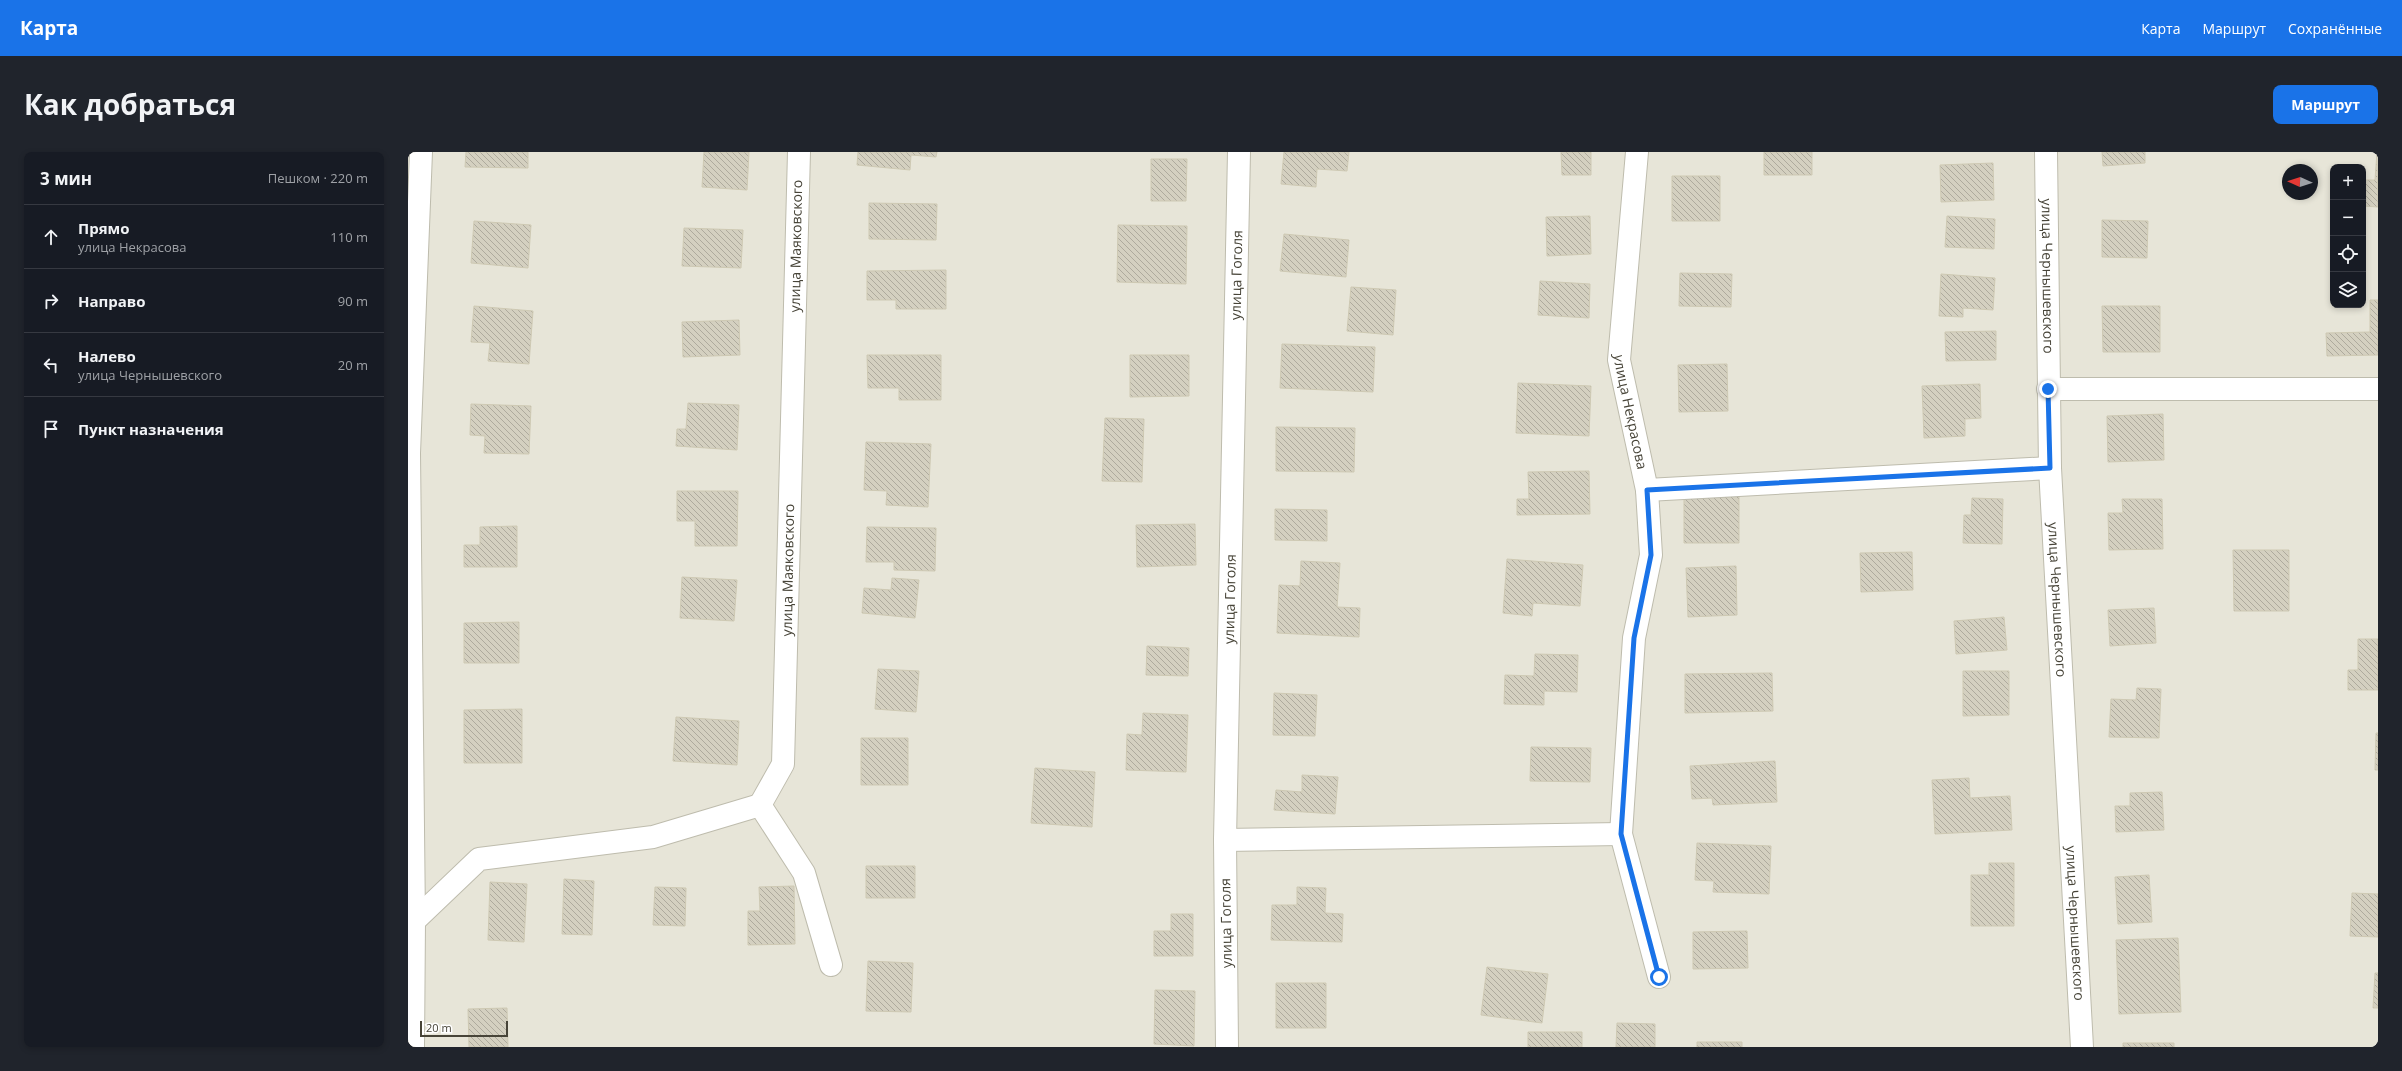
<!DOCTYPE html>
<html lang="ru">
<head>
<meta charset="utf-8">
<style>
	:root { --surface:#171b24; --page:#20242c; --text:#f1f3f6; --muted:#9ea1a6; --line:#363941; --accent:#1a73e8 }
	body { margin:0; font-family:"Open Sans",sans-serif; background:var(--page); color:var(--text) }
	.controls { position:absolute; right:12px; top:12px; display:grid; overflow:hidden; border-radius:8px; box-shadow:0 2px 6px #0003 }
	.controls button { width:36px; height:36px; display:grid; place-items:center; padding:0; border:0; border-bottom:1px solid var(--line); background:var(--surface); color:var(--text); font:20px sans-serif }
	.compass { position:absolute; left:1874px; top:12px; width:36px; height:36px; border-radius:50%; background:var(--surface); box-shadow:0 2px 6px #0003; rotate:273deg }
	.scale { position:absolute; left:12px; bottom:10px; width:88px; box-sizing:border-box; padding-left:4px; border:2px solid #474438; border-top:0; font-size:11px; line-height:14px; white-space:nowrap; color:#474438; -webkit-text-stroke:3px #fff; paint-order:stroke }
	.stop { position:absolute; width:12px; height:12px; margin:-9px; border:3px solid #1a73e8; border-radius:50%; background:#fff }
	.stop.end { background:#1a73e8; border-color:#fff; box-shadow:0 1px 4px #0008 }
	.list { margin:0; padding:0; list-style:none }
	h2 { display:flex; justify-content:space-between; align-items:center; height:52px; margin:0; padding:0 16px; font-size:17px }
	h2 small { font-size:13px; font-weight:400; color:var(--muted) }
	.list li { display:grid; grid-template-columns:26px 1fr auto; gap:12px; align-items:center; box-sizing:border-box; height:64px; padding:0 16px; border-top:1px solid var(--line) }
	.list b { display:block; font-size:15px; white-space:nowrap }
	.list p { margin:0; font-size:13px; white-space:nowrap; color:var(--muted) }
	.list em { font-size:13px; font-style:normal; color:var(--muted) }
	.icon { flex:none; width:22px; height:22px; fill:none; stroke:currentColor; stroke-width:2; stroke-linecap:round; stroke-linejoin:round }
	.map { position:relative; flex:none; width:1970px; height:895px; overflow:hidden; border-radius:8px }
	header { display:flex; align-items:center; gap:24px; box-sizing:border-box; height:56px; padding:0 20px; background:var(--accent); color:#fff }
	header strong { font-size:19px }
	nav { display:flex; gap:22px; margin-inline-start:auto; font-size:14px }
	.intro { display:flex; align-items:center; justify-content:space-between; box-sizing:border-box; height:96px; padding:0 24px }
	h1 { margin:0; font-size:28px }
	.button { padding:10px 18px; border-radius:8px; background:var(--accent); color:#fff; font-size:14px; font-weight:700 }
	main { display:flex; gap:24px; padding:0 24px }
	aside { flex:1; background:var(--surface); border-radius:8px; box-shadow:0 2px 6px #0003 }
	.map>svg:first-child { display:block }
</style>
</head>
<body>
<header>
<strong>Карта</strong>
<nav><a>Карта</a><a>Маршрут</a><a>Сохранённые</a></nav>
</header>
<div class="intro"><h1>Как добраться</h1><a class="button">Маршрут</a></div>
<main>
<aside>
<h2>3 мин<small>Пешком · 220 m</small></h2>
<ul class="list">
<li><svg class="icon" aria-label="ahead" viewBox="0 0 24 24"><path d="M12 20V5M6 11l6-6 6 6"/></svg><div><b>Прямо</b><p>улица Некрасова</p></div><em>110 m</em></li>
<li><svg class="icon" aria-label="right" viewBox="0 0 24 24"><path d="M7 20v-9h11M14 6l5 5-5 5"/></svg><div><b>Направо</b></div><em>90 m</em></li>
<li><svg class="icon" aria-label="left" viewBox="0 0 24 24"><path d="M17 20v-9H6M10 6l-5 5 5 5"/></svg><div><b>Налево</b><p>улица Чернышевского</p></div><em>20 m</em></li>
<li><svg class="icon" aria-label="arrive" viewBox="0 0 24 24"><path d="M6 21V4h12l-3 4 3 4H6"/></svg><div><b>Пункт назначения</b></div></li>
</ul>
</aside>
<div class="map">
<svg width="1970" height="895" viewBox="0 0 1970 895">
	<defs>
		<pattern id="building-back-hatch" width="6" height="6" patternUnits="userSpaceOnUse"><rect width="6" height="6" fill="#d4d0c0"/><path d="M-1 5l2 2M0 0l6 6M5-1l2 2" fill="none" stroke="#aeaa9d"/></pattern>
	</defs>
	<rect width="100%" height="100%" fill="#f3f2ea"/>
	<path fill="#e7e5d8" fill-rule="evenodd" d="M0,0H1970V895H0ZM1925,15H1955V153H1925ZM1880,18H1904V42H1880Z"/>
	<path fill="url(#building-back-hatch)" stroke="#cec9b3" d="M58,0H120V16L57,15Z
		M296,0H341L339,38L294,35Z
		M450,0H529L528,5L503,3L502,18L449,13Z
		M876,0H941L939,19L909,17L908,35L873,32Z
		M1153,0H1183V23H1154Z
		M1356,0H1404V23H1356Z
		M1694,0H1737V11L1695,14Z
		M1969,0L1970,55L1955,54V28H1967Z
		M743,7H779L778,49H743Z
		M1585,11L1586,48L1533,50L1532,13Z
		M1264,24H1312V69H1264Z
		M461,51L529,52L528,88L461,87Z
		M1182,64L1183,102L1139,104L1138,65Z
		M1539,64L1587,67L1586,97L1537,95Z
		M1694,68L1740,69L1739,106L1694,105Z
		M66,69L123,73L120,116L63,111Z
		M710,73L779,74L778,132L709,130Z
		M276,76L335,78L333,116L274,114Z
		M876,82L941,88L938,125L872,119Z
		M538,118V157H488V148H459V119Z
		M1272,121L1324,122L1323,155L1271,154Z
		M1533,122L1587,126L1585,158L1555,156V165L1531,164Z
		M1132,129L1182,132L1181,166L1130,163Z
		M943,135L988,138L985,183L939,179Z
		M1962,148H1970V203L1919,204L1918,181L1962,180Z
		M66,154L125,159L121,212L80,209L82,191L63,190Z
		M1694,154H1752V200H1695Z
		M331,168L332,203L275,205L274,170Z
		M1588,179V208L1538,209L1537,180Z
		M874,192L967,195L965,240L872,236Z
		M459,203H533V248H491V236H460Z
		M722,203H781V244L722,245Z
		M1319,212L1320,259L1271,260L1270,213Z
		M1110,231L1183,234L1181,284L1108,281Z
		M1572,232L1573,266L1557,267V284L1516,286L1514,234Z
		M280,251L331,253L329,298L268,294L269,277H278Z
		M63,252L123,254L121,302L76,301L77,284L62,283Z
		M1755,262L1756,308L1700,310L1699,264Z
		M697,266L736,267L734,330L694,329Z
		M868,275L947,276L946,320L868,319Z
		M458,290L523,292L520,355L478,353L479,339L456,338Z
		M1181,319L1182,362L1109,363V347H1121L1120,320Z
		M269,339H330L329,394H287V369H269Z
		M1276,341L1331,342V391H1276Z
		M1564,346L1595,347L1594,392L1555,391L1556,363H1563Z
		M1714,347H1754L1755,397L1701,398L1700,361H1715Z
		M867,357L919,358V389L867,388Z
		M787,372L788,413L729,415L728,373Z
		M109,374V415H56V393H72V375Z
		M459,375L528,376L527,419L486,418V410H458Z
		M1825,398H1881V459H1826Z
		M1504,400L1505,438L1453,440L1452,401Z
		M1099,407L1175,413L1172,454L1125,451L1124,464L1095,461Z
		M893,409L932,411L929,455L952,456L951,485L869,481L871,433L892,434Z
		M1328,414L1329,463L1280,465L1278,416Z
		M274,425L329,428L326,469L272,466Z
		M484,426L511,428L507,466L454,461L456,436L483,438Z
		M1746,456L1748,491L1702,494L1700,458Z
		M1596,465L1599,498L1548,502L1546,469Z
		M111,470V511H56V471Z
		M1950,487H1970V538H1940V518H1950Z
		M739,494L781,496L780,524L738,523Z
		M1127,502L1170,503L1169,540L1136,539V553L1096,552L1097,523L1126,524Z
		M470,517L511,519L508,560L467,557Z
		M1555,519H1601V563L1555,564Z
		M1364,521L1365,559L1277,561V522Z
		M1729,536L1753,537L1751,586L1701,585L1703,547L1728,548Z
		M866,541L909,543L907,584L865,583Z
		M114,557V611H56V558Z
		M735,561L780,563L778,620L718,618L719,582L734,583Z
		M268,565L331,569L329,613L265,609Z
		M1968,581H1970V618H1967Z
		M453,586H500V633H453Z
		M1123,595L1183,596L1182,630L1122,629Z
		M1367,609L1369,650L1305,653L1304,646L1284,647L1282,614Z
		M627,616L687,620L684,675L623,671Z
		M894,623L930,625L927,662L866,658L868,638L894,640Z
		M1561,626L1562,646L1602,644L1604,678L1527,682L1524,628Z
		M1754,640L1756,678L1708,680L1707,654H1722V641Z
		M1289,691L1363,694L1361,742L1305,740L1306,729L1287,728Z
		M1581,711H1606V774H1563V723H1581Z
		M458,714H507V746H458Z
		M1741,723L1744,770L1710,772L1707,725Z
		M156,727L186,729L184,783L154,782Z
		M82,730L119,732L116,790L80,788Z
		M386,734L387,792L340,793V759H352L351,735Z
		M247,735L278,736L277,774L245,773Z
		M889,735L918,736L917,761L935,762L934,790L863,788L864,753H889Z
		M1944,741L1970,742V785L1942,784Z
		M763,762H785V804H746V779H763Z
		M1339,779L1340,816L1285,817V780Z
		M1770,786L1773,860L1711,862L1708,788Z
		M460,809L505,811L503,860L458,859Z
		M1079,815L1140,822L1134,871L1073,863Z
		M1967,821H1970V856H1965Z
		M868,831H918V876H868Z
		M747,838L787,839L786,894L746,892Z
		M99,856L100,895H61L60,857Z
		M1209,871L1247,872V895H1208Z
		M1120,880H1174V895H1120Z
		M1289,890H1334V895H1289Z
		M1715,891H1766V895H1715Z"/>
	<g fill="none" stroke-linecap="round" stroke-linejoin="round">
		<g stroke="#bebcad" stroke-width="24">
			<g id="minor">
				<path d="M391,0L375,612L352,653L396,721L423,813"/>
				<path id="s1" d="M1229,0L1211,208L1239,338L1243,403L1226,486L1213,682L1251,825"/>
				<path id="s2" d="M1638,0L1642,316L1674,895"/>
				<path d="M1640,237H1970"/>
				<path d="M1239,338L1642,316"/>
				<path d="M817,688L1213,682"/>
				<path d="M6,769L71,707L245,685L352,653"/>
				<path d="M5,895L6,769L1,301L13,0"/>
				<path id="s3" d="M819,895L817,688L831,0"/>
			</g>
		</g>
		<use href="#minor" stroke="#fff" stroke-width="22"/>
	</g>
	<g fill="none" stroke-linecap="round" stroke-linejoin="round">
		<path stroke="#1a73e8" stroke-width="5" d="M1251,825L1213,682L1226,486L1243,403L1239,338L1642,316L1640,237"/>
	</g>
	<g text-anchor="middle" stroke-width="3" stroke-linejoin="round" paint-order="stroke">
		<g font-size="14" fill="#474438" stroke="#fff">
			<text transform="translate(388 94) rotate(-89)" y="5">улица Маяковского</text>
			<text dy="5" stroke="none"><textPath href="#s3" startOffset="772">улица Гоголя</textPath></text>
			<text dy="5" stroke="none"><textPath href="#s2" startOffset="124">улица Чернышевского</textPath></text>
			<text dy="5" stroke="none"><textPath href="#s1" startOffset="262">улица Некрасова</textPath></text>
			<text transform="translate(380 418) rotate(-89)" y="5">улица Маяковского</text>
			<text dy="5" stroke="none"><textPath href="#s3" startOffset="448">улица Гоголя</textPath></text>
			<text dy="5" stroke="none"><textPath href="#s2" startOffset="448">улица Чернышевского</textPath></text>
			<text transform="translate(818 771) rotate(-91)" y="5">улица Гоголя</text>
			<text dy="5" stroke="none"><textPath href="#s2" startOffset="772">улица Чернышевского</textPath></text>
		</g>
	</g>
</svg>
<div class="controls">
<button>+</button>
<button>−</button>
<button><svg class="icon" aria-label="locate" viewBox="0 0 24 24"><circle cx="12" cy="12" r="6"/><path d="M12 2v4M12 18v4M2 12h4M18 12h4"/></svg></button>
<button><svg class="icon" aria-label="layers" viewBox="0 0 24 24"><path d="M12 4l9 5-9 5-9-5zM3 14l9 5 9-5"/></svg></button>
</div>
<svg class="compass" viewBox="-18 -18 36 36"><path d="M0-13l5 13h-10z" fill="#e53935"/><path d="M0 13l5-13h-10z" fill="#9ea1a6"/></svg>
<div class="scale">20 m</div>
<div class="stop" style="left:1251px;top:825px"></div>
<div class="stop end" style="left:1640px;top:237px"></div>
</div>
</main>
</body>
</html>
